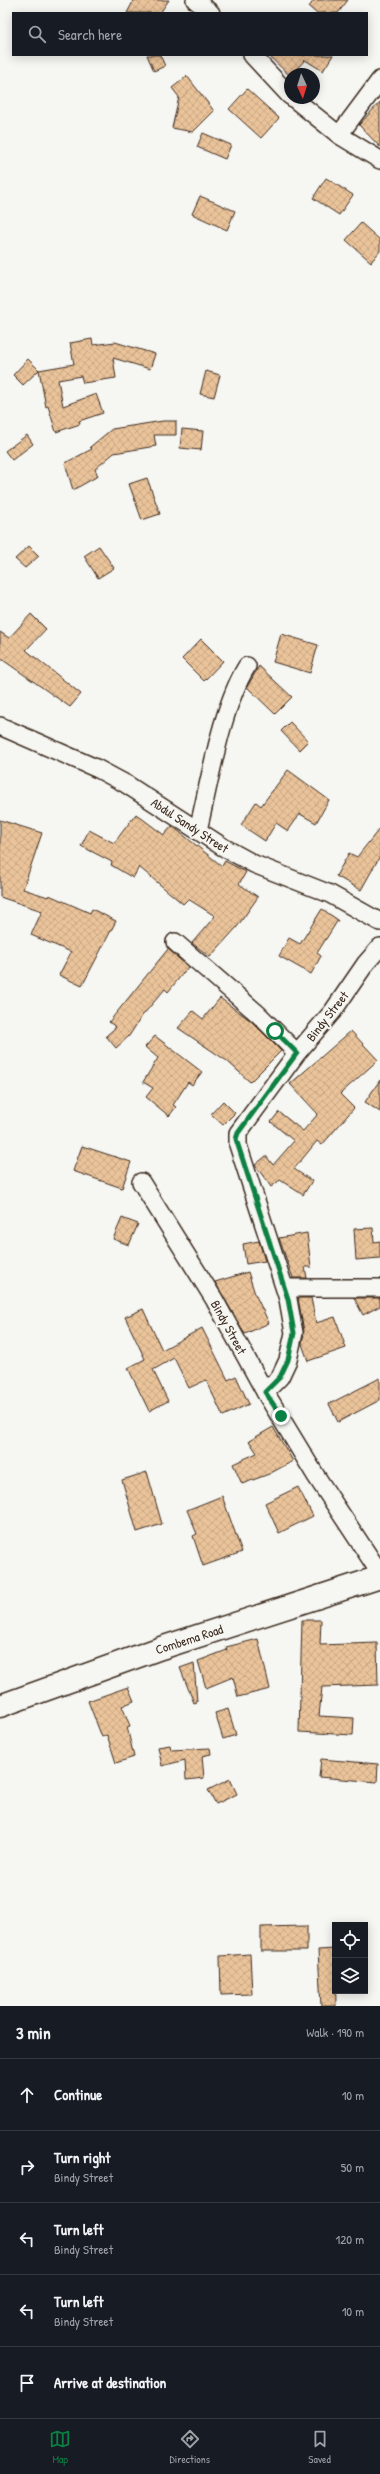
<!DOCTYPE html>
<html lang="en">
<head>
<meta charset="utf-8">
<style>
	:root { --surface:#171b24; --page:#242831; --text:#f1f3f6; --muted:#9ea1a6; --line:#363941; --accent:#0b8043 }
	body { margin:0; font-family:"Patrick Hand",sans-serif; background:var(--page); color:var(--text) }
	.controls { position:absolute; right:12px; bottom:12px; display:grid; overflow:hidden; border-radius:0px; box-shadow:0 2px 10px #0003 }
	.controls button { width:36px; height:36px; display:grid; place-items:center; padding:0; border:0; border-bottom:1px solid var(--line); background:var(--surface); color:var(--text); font:20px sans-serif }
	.compass { position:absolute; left:284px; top:68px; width:36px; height:36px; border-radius:50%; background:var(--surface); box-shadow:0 2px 10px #0003; rotate:176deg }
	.stop { position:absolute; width:12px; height:12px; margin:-9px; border:3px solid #0b8043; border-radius:50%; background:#fff }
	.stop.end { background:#0b8043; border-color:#fff; box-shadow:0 1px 4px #0008 }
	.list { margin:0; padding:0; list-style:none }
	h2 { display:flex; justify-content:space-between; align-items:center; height:52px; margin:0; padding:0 16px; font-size:17px }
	h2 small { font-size:13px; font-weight:400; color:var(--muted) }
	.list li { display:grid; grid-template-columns:26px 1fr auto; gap:12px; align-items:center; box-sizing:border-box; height:72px; padding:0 16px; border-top:1px solid var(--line) }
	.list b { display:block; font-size:15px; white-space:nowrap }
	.list p { margin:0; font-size:13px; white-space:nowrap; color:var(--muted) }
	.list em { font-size:13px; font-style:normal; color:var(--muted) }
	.icon { flex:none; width:22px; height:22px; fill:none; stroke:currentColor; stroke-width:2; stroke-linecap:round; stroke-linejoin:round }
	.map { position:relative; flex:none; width:380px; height:2006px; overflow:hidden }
	.search { position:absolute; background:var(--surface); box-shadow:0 2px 10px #0003; left:12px; right:12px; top:12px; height:44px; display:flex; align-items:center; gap:10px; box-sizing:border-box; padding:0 14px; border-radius:0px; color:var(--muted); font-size:15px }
	.sheet { height:412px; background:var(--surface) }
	nav { display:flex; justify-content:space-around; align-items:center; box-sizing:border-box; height:56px; border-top:1px solid var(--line); background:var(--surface); font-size:11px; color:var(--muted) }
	nav a { display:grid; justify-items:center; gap:2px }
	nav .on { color:var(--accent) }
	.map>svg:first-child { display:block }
</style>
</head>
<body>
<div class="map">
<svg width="380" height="2006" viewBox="0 0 380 2006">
	<defs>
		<pattern id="building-cross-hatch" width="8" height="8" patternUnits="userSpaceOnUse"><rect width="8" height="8" fill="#eac39a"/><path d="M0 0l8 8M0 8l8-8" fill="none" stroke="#caa884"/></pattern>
	</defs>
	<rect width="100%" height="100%" fill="#f6f6f2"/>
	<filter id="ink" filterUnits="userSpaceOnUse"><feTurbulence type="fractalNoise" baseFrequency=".025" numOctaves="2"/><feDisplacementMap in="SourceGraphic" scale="8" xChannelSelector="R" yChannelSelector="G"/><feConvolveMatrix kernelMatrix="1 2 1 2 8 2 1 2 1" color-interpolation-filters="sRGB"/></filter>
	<g filter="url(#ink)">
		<path fill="url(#building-cross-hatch)" stroke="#3b2a1e" d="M134,0H169L160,13H127Z
			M314,0H348L338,13H316L309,7Z
			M147,55H160L165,66L154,71Z
			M268,55H333L323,71L305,60L290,76Z
			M187,76L214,111L193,132L172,128L179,97L172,88Z
			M247,89L279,118L261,138L229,109Z
			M380,102V147L359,125Z
			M203,133L231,145L225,159L197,147Z
			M326,178L353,195L339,215L313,198Z
			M200,196L235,211L227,230L192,214Z
			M361,223L380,240V251L371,262L346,240Z
			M92,339L93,345L115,342L155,354L150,369L113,358L116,378L83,383L81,376L58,380L63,406L96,394L103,413L79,421L80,424L56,432L48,406L46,407L39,370L74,364L70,343Z
			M28,359L39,370L23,385L13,375Z
			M206,371L220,375L214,397L200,394Z
			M163,421H176V435H154L156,446L114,453L95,469L98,476L73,490L65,463L92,449L90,447L112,429Z
			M182,429L203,431L201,450L180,448Z
			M27,435L33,444L12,460L5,451Z
			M147,478L160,514L142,520L129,484Z
			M29,546L39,556L25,568L15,559Z
			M99,546L114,568L98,578L84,556Z
			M31,614L46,629L26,650L81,694L70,707L0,658V632L9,638Z
			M281,634L318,645L310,673L273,662Z
			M201,639L223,661L204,681L182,659Z
			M259,666L292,697L275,714L247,687Z
			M290,722L308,741L299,750L281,731Z
			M288,770L329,800L316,823L300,814L288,831L276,823L265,841L241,825L256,802L261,806Z
			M136,814L164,835L172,826L222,866L225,861L246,872L239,884L258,897L237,927L210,957L192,943L215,916L188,899L183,904L139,867L133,878L111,865L112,862L81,846L89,830L114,843Z
			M0,820L42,833L23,889L48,897L49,895L90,913L92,909L116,921L82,986L59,975L71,952L31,935L42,911L0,897Z
			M380,828V856L361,890L336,876L349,853L357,857Z
			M322,909L338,920L317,953L321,956L311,974L279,956L289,938L300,944Z
			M168,949L188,967L168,992L165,989L142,1016L129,1036L116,1048L106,1036L116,1027L109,1022Z
			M220,998L251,1021L281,1051L250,1082L227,1061L178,1028L193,1011L203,1019Z
			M351,1031L378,1060L340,1094L354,1108L322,1145L317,1141L294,1169L312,1181L303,1195L280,1180L271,1187L255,1165L266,1156L273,1165L294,1141L271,1122L279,1112L303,1131L318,1114L290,1084Z
			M155,1036L202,1072L192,1085L188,1082L173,1105L176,1107L169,1116L146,1097L153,1088L143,1082L158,1058L145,1047Z
			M380,1080V1112L365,1102Z
			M223,1101L235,1113L223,1125L211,1114Z
			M82,1146L131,1162L122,1188L73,1171Z
			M122,1218L138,1224L129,1245L113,1239Z
			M373,1228L374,1242L380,1241V1258L356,1260L354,1229Z
			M307,1233L311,1267H305L307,1278H293L279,1238Z
			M259,1241L265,1261L246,1264L243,1244Z
			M248,1272L255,1294L269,1323L245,1334L215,1282Z
			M298,1298H311L316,1323L335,1317L346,1348L308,1361L302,1344L304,1331Z
			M354,1298H380V1306L363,1315Z
			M143,1309L162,1350L202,1328L228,1380L236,1376L249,1404L223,1416L206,1380L189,1388L174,1358L153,1370L168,1401L149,1411L128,1368L145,1359L125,1317Z
			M380,1378V1400L338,1422L329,1404Z
			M273,1427L293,1461L269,1474L242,1484L233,1464L257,1453L249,1441Z
			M147,1472L162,1524L137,1532L122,1480Z
			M298,1487L313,1516L279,1533L265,1503Z
			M222,1496L242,1552L203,1566L193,1536L197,1534L187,1510Z
			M302,1620H321L320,1645L377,1643L378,1685L322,1687L319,1716L354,1718L353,1735L299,1732Z
			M258,1639L270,1689L238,1697L233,1677L206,1688L198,1661L227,1650L226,1647Z
			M194,1663L197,1702L194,1703L180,1668Z
			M128,1687L134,1701L122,1706L130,1726L127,1727L134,1757L116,1763L107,1735L102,1737L88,1701Z
			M228,1709L236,1735L223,1739L215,1713Z
			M170,1745L171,1750L210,1748L211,1754L202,1756L204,1778L186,1780L185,1760L162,1766L158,1747Z
			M321,1759L378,1764L377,1782L319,1777Z
			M230,1779L237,1794L216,1804L208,1790Z
			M307,1926V1951H261V1927Z
			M335,1949L336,2006H321L318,1950Z
			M250,1954L252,1994L221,1995L220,1956Z"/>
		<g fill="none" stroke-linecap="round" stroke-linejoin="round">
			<g stroke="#3b2a1e" stroke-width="20">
				<path id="street" d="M195,0L211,13
					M252,55L290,96
					M293,98L339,135L380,160
					M339,135L380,80
					M0,726L98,769L126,784L223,847L254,864L330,894L380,922
					M198,830C210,781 221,708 247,666
					M175,942L258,1014L297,1053
					M141,1182L214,1299L265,1392L316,1476L380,1573
					M285,1288H380
					M265,1392L280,1377L288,1360L294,1333L288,1299L238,1145V1133L297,1053L333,1011L366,963L380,947"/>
			</g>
			<g stroke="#3b2a1e" stroke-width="25">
				<path id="secondary" d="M0,1706L161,1648L380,1577"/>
			</g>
			<use href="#street" stroke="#f6f6f2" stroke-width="17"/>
			<use href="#secondary" stroke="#f6f6f2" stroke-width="22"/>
		</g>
	</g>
	<g fill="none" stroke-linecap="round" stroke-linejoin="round" filter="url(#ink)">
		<path stroke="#0b8043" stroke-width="5" d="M275,1031L297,1053L238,1133L236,1139L288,1299L294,1333L288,1360L280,1377L265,1392L281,1416"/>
	</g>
	<g text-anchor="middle" stroke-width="4" stroke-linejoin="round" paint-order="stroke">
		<g font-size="13" fill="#3b2a1e" stroke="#f6f6f2">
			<text transform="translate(190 825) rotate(33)" y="5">Abdul Sandy Street</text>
			<text transform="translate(327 1016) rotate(-52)" y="5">Bindy Street</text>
			<text transform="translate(229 1327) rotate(61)" y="5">Bindy Street</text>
			<text transform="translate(189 1639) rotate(-18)" y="5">Combema Road</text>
		</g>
	</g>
</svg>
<div class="controls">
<button><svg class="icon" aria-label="locate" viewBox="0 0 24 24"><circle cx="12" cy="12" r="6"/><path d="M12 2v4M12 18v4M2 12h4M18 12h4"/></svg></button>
<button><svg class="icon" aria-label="layers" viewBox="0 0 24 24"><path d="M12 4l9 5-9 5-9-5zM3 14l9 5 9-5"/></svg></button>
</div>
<svg class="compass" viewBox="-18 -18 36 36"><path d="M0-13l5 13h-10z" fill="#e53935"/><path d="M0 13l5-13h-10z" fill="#9ea1a6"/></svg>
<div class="stop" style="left:275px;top:1031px"></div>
<div class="stop end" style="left:281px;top:1416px"></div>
<div class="search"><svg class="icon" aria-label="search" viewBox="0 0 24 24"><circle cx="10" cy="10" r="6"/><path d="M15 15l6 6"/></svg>Search here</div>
</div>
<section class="sheet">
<h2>3 min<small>Walk · 190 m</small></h2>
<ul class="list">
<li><svg class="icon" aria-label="ahead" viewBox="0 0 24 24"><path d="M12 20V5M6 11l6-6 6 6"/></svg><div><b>Continue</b></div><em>10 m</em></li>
<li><svg class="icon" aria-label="right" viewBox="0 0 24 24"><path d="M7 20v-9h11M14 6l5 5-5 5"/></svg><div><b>Turn right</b><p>Bindy Street</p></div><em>50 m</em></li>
<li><svg class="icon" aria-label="left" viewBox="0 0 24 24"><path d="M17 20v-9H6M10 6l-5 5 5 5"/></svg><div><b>Turn left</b><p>Bindy Street</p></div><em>120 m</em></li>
<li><svg class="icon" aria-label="left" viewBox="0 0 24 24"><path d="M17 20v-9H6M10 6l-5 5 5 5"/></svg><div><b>Turn left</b><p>Bindy Street</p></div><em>10 m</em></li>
<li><svg class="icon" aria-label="arrive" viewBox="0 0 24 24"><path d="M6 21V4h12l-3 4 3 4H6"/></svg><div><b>Arrive at destination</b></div></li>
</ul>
</section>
<nav>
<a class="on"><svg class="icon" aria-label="map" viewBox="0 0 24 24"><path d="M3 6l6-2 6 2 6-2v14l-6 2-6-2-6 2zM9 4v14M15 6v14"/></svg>Map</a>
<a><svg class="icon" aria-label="directions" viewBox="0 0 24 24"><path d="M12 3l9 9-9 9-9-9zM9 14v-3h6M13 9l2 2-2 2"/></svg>Directions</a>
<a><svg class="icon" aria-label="saved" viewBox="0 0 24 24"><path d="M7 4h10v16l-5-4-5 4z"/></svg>Saved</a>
</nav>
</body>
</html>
